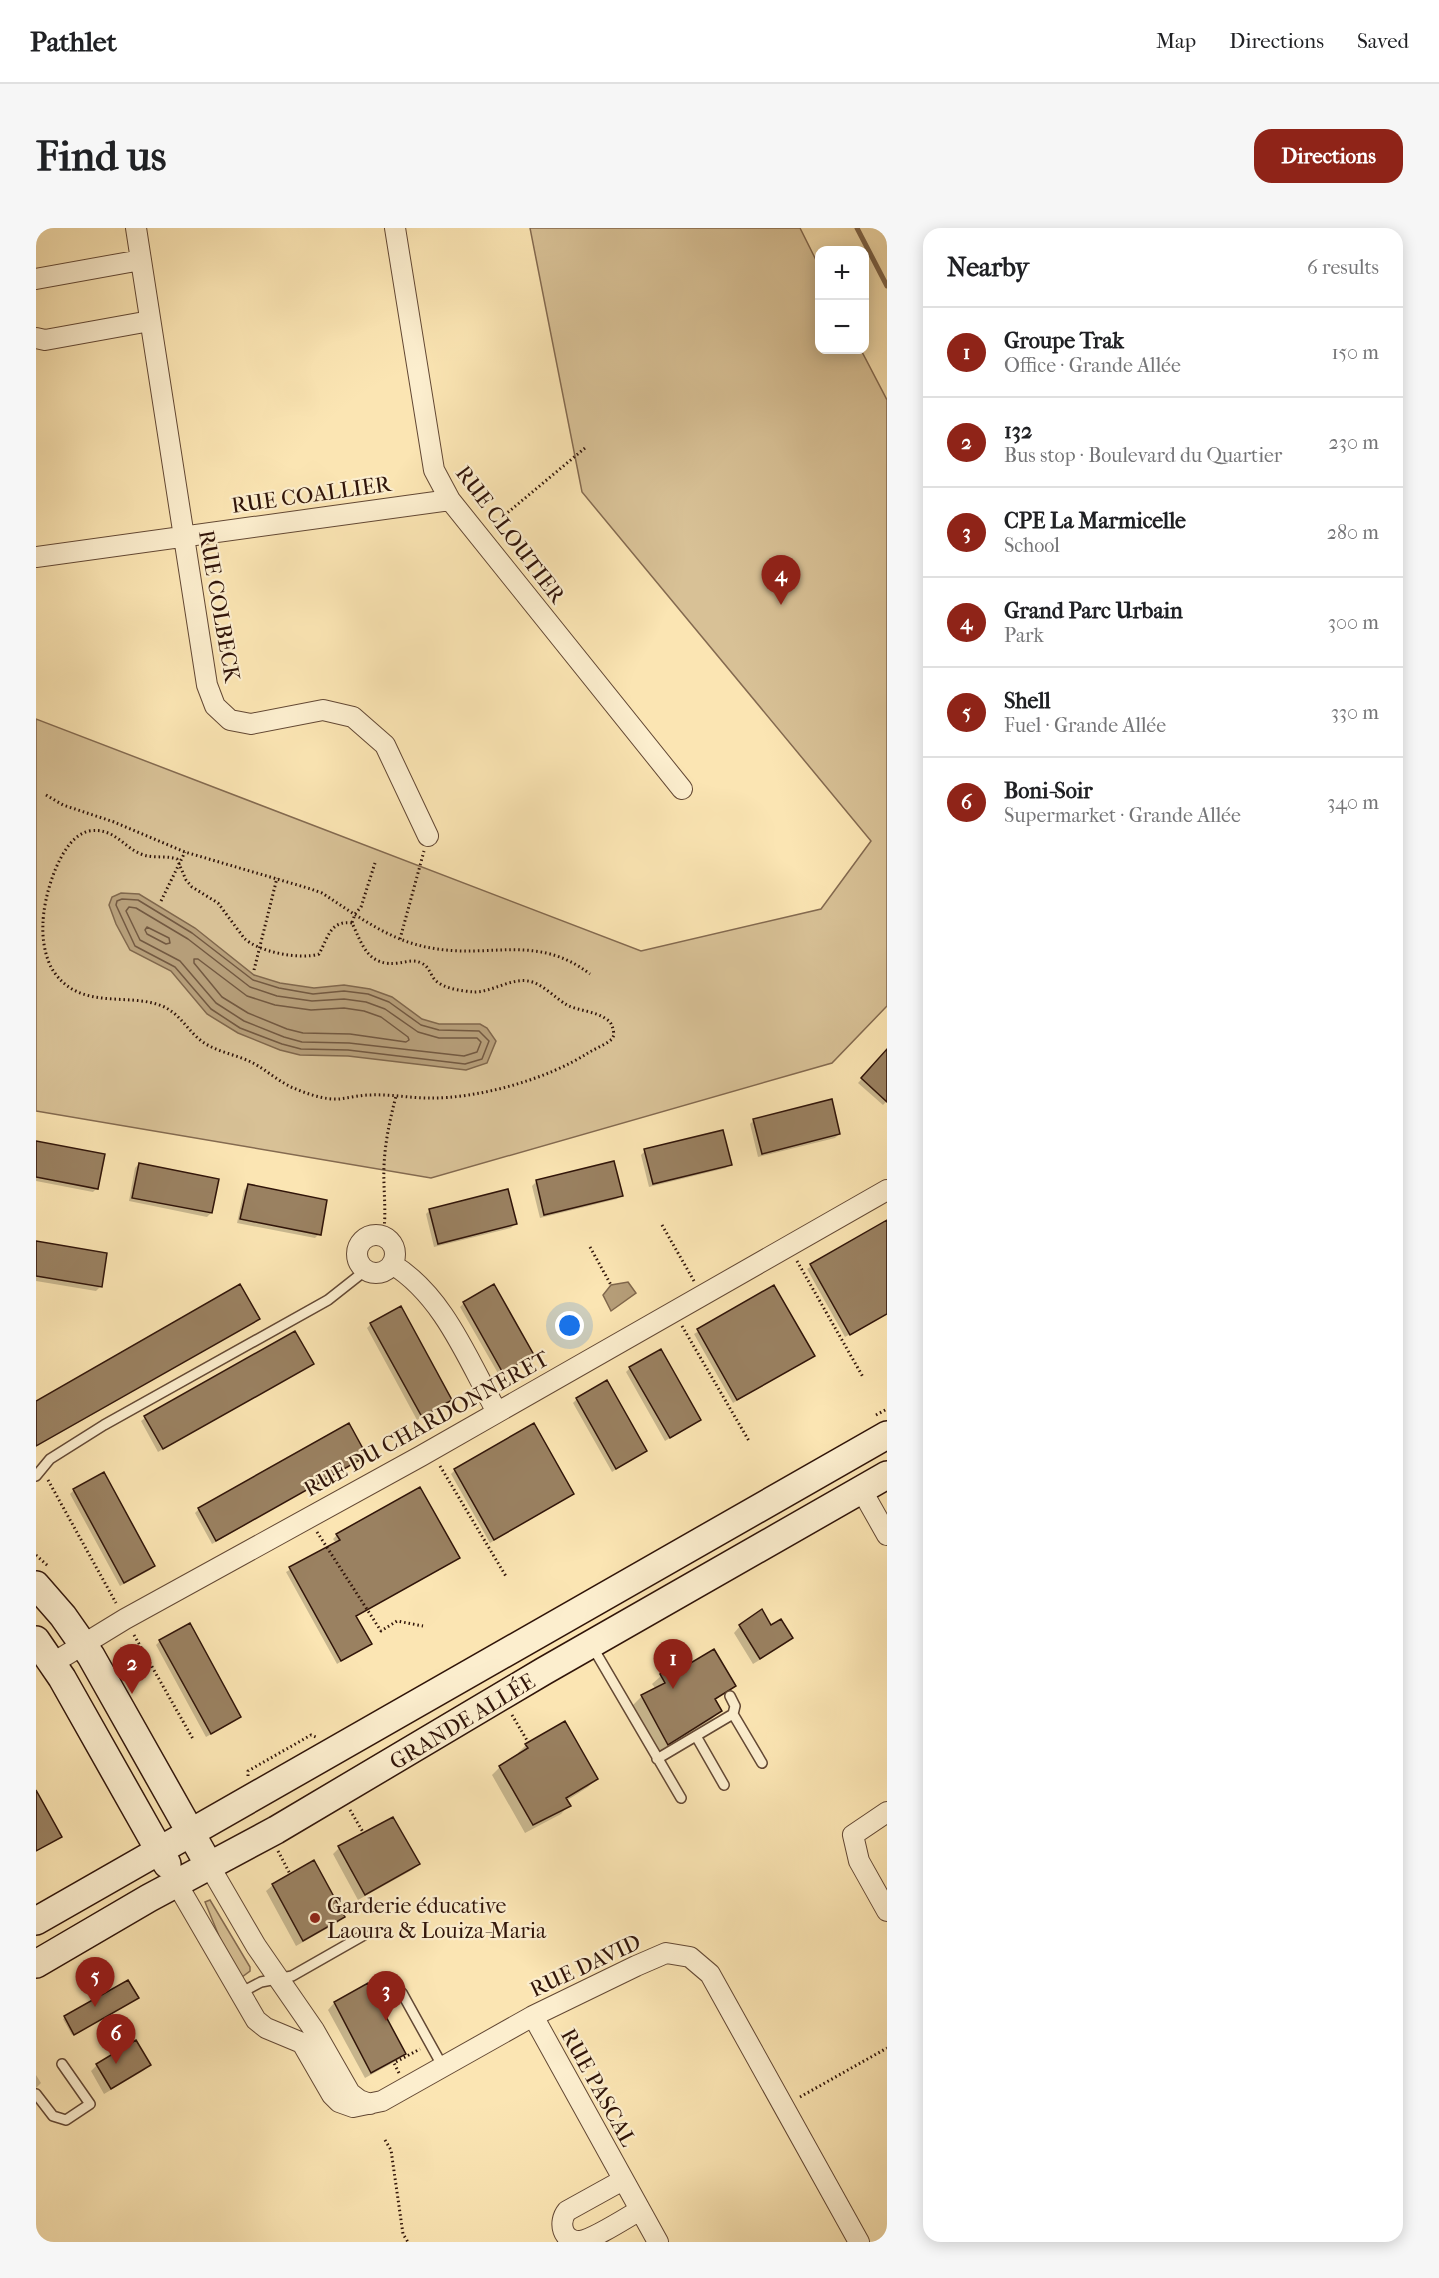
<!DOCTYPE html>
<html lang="en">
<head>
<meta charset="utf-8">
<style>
	:root { --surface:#fff; --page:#f6f6f6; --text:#202124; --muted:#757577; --line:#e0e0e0; --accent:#8f2418 }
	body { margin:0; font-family:"IM FELL French Canon",serif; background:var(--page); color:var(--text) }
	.controls { position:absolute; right:18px; top:18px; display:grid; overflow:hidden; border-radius:12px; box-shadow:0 3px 15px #0003 }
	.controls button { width:54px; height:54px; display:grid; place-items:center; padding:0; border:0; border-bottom:2px solid var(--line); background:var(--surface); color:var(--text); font:30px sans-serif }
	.you { position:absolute; left:534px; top:1098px; width:21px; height:21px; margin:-15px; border:4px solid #fff; border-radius:50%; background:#1a73e8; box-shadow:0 0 0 9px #1a73e833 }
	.badge { display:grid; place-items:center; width:39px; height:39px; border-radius:50%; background:var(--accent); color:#fff; font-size:20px; font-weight:700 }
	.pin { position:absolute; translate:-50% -50px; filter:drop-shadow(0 2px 3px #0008) }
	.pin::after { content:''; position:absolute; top:32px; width:21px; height:18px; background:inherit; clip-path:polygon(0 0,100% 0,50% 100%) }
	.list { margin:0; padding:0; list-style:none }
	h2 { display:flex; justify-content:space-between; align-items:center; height:78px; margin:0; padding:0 24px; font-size:26px }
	h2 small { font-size:20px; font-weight:400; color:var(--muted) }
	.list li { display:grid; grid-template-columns:39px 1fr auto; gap:18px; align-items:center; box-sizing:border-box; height:90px; padding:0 24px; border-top:2px solid var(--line) }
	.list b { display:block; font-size:22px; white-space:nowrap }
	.list p { margin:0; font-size:20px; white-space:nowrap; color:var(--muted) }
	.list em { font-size:20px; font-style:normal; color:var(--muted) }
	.map { position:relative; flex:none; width:851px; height:2014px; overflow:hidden; border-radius:18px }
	header { display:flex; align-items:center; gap:36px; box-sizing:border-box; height:84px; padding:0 30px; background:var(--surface); border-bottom:2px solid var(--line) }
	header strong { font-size:28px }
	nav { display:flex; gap:33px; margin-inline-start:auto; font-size:21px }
	.intro { display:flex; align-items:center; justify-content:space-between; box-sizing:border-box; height:144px; padding:0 36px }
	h1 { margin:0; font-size:42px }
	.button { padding:15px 27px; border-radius:18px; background:var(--accent); color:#fff; font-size:21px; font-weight:700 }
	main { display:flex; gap:36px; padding:0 36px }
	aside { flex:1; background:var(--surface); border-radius:18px; box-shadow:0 3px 15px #0003 }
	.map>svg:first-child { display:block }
</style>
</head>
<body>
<header>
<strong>Pathlet</strong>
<nav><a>Map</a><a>Directions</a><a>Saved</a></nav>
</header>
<div class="intro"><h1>Find us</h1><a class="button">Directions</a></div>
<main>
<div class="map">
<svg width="851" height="2014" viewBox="0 0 851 2014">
	<rect width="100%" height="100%" fill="#fbe5b3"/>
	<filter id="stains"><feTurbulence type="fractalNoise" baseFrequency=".00333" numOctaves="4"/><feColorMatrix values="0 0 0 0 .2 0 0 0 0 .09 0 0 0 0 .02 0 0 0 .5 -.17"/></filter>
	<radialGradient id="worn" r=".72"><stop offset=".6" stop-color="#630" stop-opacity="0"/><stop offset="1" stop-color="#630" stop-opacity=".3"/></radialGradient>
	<path fill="#d8c196" stroke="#846a50" stroke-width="1.5" d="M494,0H764L783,38L784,122H825L851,172V778L796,835L395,950L0,883V491L605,723L785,681L835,613L546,264Z
		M174,1672L214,1739V1743L206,1749L185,1713L169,1674Z"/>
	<path fill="#b69e79" stroke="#80674c" stroke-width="1.5" d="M85,665L103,666L159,700L218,747L244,755L278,760L308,757L334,761L356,769L386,791L403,796H444L451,800L460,813L451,835L430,842L312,828L264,827L244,822L202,805L171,786L135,743L94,722L80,696L73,677L76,669Z
		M592,1054L600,1065L575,1083L567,1067L575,1057Z"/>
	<path fill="#0003" d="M851,823V873L847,877L822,855Z
		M718,892L803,906L799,910L722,929L714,896Z
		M0,914L61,960L57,964L0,953Z
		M609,923L694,936L690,940L613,959L605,927Z
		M577,934L585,967L581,971L504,990L496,958L500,954Z
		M103,936L181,952L175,985L171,989L93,973L99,940Z
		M212,958L283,1006L279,1010L201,995L208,962Z
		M394,982L479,996L475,1000L398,1019L390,986Z
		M851,994V1084L809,1109L771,1041Z
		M0,1014L64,1059L60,1063L0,1053Z
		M738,1059L777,1128L697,1175L658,1106Z
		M428,1075L497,1126L463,1147L424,1079Z
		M218,1094L0,1219V1175Z
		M335,1096L415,1172L411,1176L381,1192L331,1100Z
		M276,1136L122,1224L105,1193L109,1190Z
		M594,1140L663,1192L629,1213L590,1144Z
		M541,1171L609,1223L576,1244L537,1175Z
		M330,1228L176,1316L159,1285L163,1281Z
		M419,1242L536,1266L454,1315L415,1246Z
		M38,1262L118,1338L114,1342L84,1358L34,1266Z
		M301,1307L422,1330L319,1389L334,1416L301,1436L250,1344L300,1315L297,1311Z
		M704,1398L755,1410L749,1416L717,1436L698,1405Z
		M124,1413L203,1489L199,1493L170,1509L120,1417Z
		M653,1438L698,1458L678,1473L684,1483L675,1492L623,1524L597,1477L606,1468L620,1461L616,1456L625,1448Z
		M490,1517L560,1551L552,1559L530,1573L533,1577L525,1586L489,1605L456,1547L464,1539L483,1527L482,1525Z
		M303,1620L382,1636L376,1642L322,1672L297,1626Z
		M237,1657L308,1689L301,1695L260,1718L230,1663Z
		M91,1754L99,1771L36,1807L27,1791L29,1790Z
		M332,1757L368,1826L362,1832L329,1850L292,1782L298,1775Z
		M61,1837H113L107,1843L68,1866L55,1843Z
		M0,1847L5,1855L0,1860Z"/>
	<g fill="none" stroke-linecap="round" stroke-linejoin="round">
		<path stroke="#735941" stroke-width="1.5" d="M86,671L102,672L156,705L217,752L243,760L277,766L308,763L332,766L353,774L385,797L403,802L443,803L453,813L446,831L429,836L312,822L265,821L246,816L204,800L175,781L139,739L99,718L80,677L81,673Z
			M93,679L100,680L152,711L214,759L241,768L276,773L308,771L330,774L349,781L382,804L403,810H441L445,814L441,824L428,828L313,815L266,814L248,809L208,793L180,775L144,733L104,712L90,683Z
			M111,699L133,710L134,715L130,716L111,706L109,702Z
			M158,731H162L211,768L239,777L275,782L308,780L328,783L345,789L372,809L373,812L370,814L314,806L267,805L251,801L212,785L186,769L158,735Z"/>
		<path stroke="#80674c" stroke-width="5" d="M821,0L851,58"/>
	</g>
	<path fill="#9a8161" stroke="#301409" stroke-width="1.5" d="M851,821V874L825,850Z
		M796,871L804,906L726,926L717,891Z
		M687,902L696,937L617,956L608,921Z
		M0,913L69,926L62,961L0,949Z
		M578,933L587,968L508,987L500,952Z
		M103,935L183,951L176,985L96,970Z
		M212,956L291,972L285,1007L204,991Z
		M472,961L481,996L402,1016L393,981Z
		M851,992V1086L814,1107L774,1036Z
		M0,1013L71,1025L66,1059L0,1048Z
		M204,1056L224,1091L0,1218V1173Z
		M458,1056L498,1127L467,1145L427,1074Z
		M738,1057L779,1128L701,1172L661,1101Z
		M365,1078L416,1172L386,1189L334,1095Z
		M259,1103L278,1136L127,1221L108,1188Z
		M625,1121L665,1192L634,1210L593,1139Z
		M571,1152L611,1223L580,1241L540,1170Z
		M313,1195L331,1228L180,1313L162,1280Z
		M498,1195L538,1266L458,1312L418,1241Z
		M68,1244L119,1338L88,1355L37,1261Z
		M384,1259L424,1330L320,1388L336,1416L305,1433L253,1339L304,1312L300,1306Z
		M726,1381L735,1397L745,1391L757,1410L724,1431L703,1397Z
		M154,1395L205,1489L175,1506L123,1412Z
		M678,1421L700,1458L679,1471L686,1483L632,1517L605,1467L629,1455L624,1446L649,1431L653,1436Z
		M529,1493L562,1551L530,1570L535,1578L497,1597L463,1538L492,1520L489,1516Z
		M0,1562L26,1609L0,1623Z
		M357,1589L384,1636L329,1667L302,1618Z
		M278,1632L309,1689L267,1713L236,1656Z
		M92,1752L103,1770L38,1807L28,1788Z
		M332,1755L370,1826L335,1845L298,1774Z
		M100,1812L115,1837L75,1861L60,1836Z"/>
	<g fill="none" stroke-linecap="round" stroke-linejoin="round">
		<g stroke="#634834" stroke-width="12">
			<path id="service" d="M0,1248L14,1231L68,1197L292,1072L330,1042
				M556,1418L645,1570
				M697,1486L726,1535
				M660,1508L688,1557
				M621,1531L697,1486L699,1478L694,1468
				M204,1765L225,1754L256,1748L328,1707
				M366,1765L407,1839
				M0,1866L17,1888L30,1892L54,1876L26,1836"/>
		</g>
		<g stroke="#634834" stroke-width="22">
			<path id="minor" d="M100,0L171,457L179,478L194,492L215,496L287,482L317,489L349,517L392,608
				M359,0L398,242L414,272L646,561
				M0,51L105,32
				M0,110L9,112L114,93
				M0,329L414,272
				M321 1026a19 19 0 1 1 38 0a19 19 0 1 1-38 0Z
				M356,1036C408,1068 432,1132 461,1184
				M825,1261L851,1307
				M17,1435L89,1391L385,1228L851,962
				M851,1584L817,1607L823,1633L851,1683
				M174,1639L220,1718L278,1802L314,1865L323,1872L334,1876
				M141,1656L220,1792L230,1800L266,1815L296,1867L303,1874L317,1879L346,1873L497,1788L600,1738L630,1725L654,1729L674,1746L823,2014
				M497,1788L622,2014
				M587,1952L531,1983C522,1994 526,2014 544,2013C556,2012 592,1989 604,1982"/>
		</g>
		<g stroke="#301409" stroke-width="30">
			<path id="secondary" d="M0,1357L27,1388L55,1428L174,1639
				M0,1412L26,1450L131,1636
				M0,1693L851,1207
				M0,1736L113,1670L240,1602L508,1443L851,1247"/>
		</g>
		<path stroke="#301409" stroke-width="3" stroke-dasharray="1.5 3" stroke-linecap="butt" d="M458,296L549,220
			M10,567L27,577L78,594L149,624L275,661L286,665C320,687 354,713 395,720C455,731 500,705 554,746
			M125,673L149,624
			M316,695C294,692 292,710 283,726C264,732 222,724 208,710L182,675L156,659L150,652L141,631C129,627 117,631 105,626C87,619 78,599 53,603C24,609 7,670 7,696C6,710 9,731 18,744C45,783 92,764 126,778C143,785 150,800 163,811C178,824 200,826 217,835C230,842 241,852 255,859C269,865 287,872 303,871C313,870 324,867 334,867C354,866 374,870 393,870C441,871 512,851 552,825C560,820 569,817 576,811L578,807C577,800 576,794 570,791C559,783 543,783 531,777C519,770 506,755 492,753C475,750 456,764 438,764C427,763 408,761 399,752C394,746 393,738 385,735C378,731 370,734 363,735C332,739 327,718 316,695L319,686L325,679L339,635
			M364,711L388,623
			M218,742L241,650
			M626,997L658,1053
			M347,1009C351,985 347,962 348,938C349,914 354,891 360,868
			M554,1019L575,1057
			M761,1033L827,1149
			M646,1098L713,1213
			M840,1187L851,1181
			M404,1238L471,1350
			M12,1252L80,1375
			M281,1304L345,1403L361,1393L387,1398
			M0,1327L12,1338
			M98,1407L157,1511
			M476,1487L492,1514
			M212,1548V1543L275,1507L280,1509
			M314,1582L327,1604
			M242,1623L254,1646
			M75,1807L82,1823
			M363,1845L358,1835L384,1821
			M764,1869L851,1820
			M349,1912L355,1922L367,2006L372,2014"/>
		<use href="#service" stroke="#fceece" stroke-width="9"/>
		<use href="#minor" stroke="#fceece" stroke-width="20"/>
		<use href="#secondary" stroke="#fceece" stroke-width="27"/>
	</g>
	<circle fill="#8f2418" stroke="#fceece" stroke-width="2" cx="279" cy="1690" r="6"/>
	<g text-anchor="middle" stroke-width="4.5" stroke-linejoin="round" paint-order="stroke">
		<g font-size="22" fill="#301409" stroke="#fceece">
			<text transform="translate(275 266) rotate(-8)" y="8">RUE COALLIER</text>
			<text transform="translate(475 306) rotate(53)" y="8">RUE CLOUTIER</text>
			<text transform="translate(184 378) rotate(80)" y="8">RUE COLBECK</text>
			<text transform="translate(390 1195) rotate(-29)" y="8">RUE DU CHARDONNERET</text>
			<text transform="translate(426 1493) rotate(-31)" y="8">GRANDE ALLÉE</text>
			<text transform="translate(549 1737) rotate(-25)" y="8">RUE DAVID</text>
			<text transform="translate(563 1859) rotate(61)" y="8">RUE PASCAL</text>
		</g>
		<g font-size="22" fill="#301409" stroke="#fceece" text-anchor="start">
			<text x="291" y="1685">Garderie éducative<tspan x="291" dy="25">Laoura &amp; Louiza-Maria</tspan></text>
		</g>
	</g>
	<rect width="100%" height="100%" filter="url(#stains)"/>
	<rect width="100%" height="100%" fill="url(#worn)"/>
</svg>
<div class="controls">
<button>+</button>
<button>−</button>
</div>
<div class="you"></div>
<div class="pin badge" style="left:637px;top:1461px">1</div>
<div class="pin badge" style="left:96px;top:1466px">2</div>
<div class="pin badge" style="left:350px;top:1793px">3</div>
<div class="pin badge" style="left:745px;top:377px">4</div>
<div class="pin badge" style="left:59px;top:1779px">5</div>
<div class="pin badge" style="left:80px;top:1836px">6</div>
</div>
<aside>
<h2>Nearby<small>6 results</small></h2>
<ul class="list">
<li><span class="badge">1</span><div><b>Groupe Trak</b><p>Office · Grande Allée</p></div><em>150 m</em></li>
<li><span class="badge">2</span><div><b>132</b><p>Bus stop · Boulevard du Quartier</p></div><em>230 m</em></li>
<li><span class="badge">3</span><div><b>CPE La Marmicelle</b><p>School</p></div><em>280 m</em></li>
<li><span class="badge">4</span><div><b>Grand Parc Urbain</b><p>Park</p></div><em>300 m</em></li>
<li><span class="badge">5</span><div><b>Shell</b><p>Fuel · Grande Allée</p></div><em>330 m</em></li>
<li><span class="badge">6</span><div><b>Boni-Soir</b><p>Supermarket · Grande Allée</p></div><em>340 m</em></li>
</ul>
</aside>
</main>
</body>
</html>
